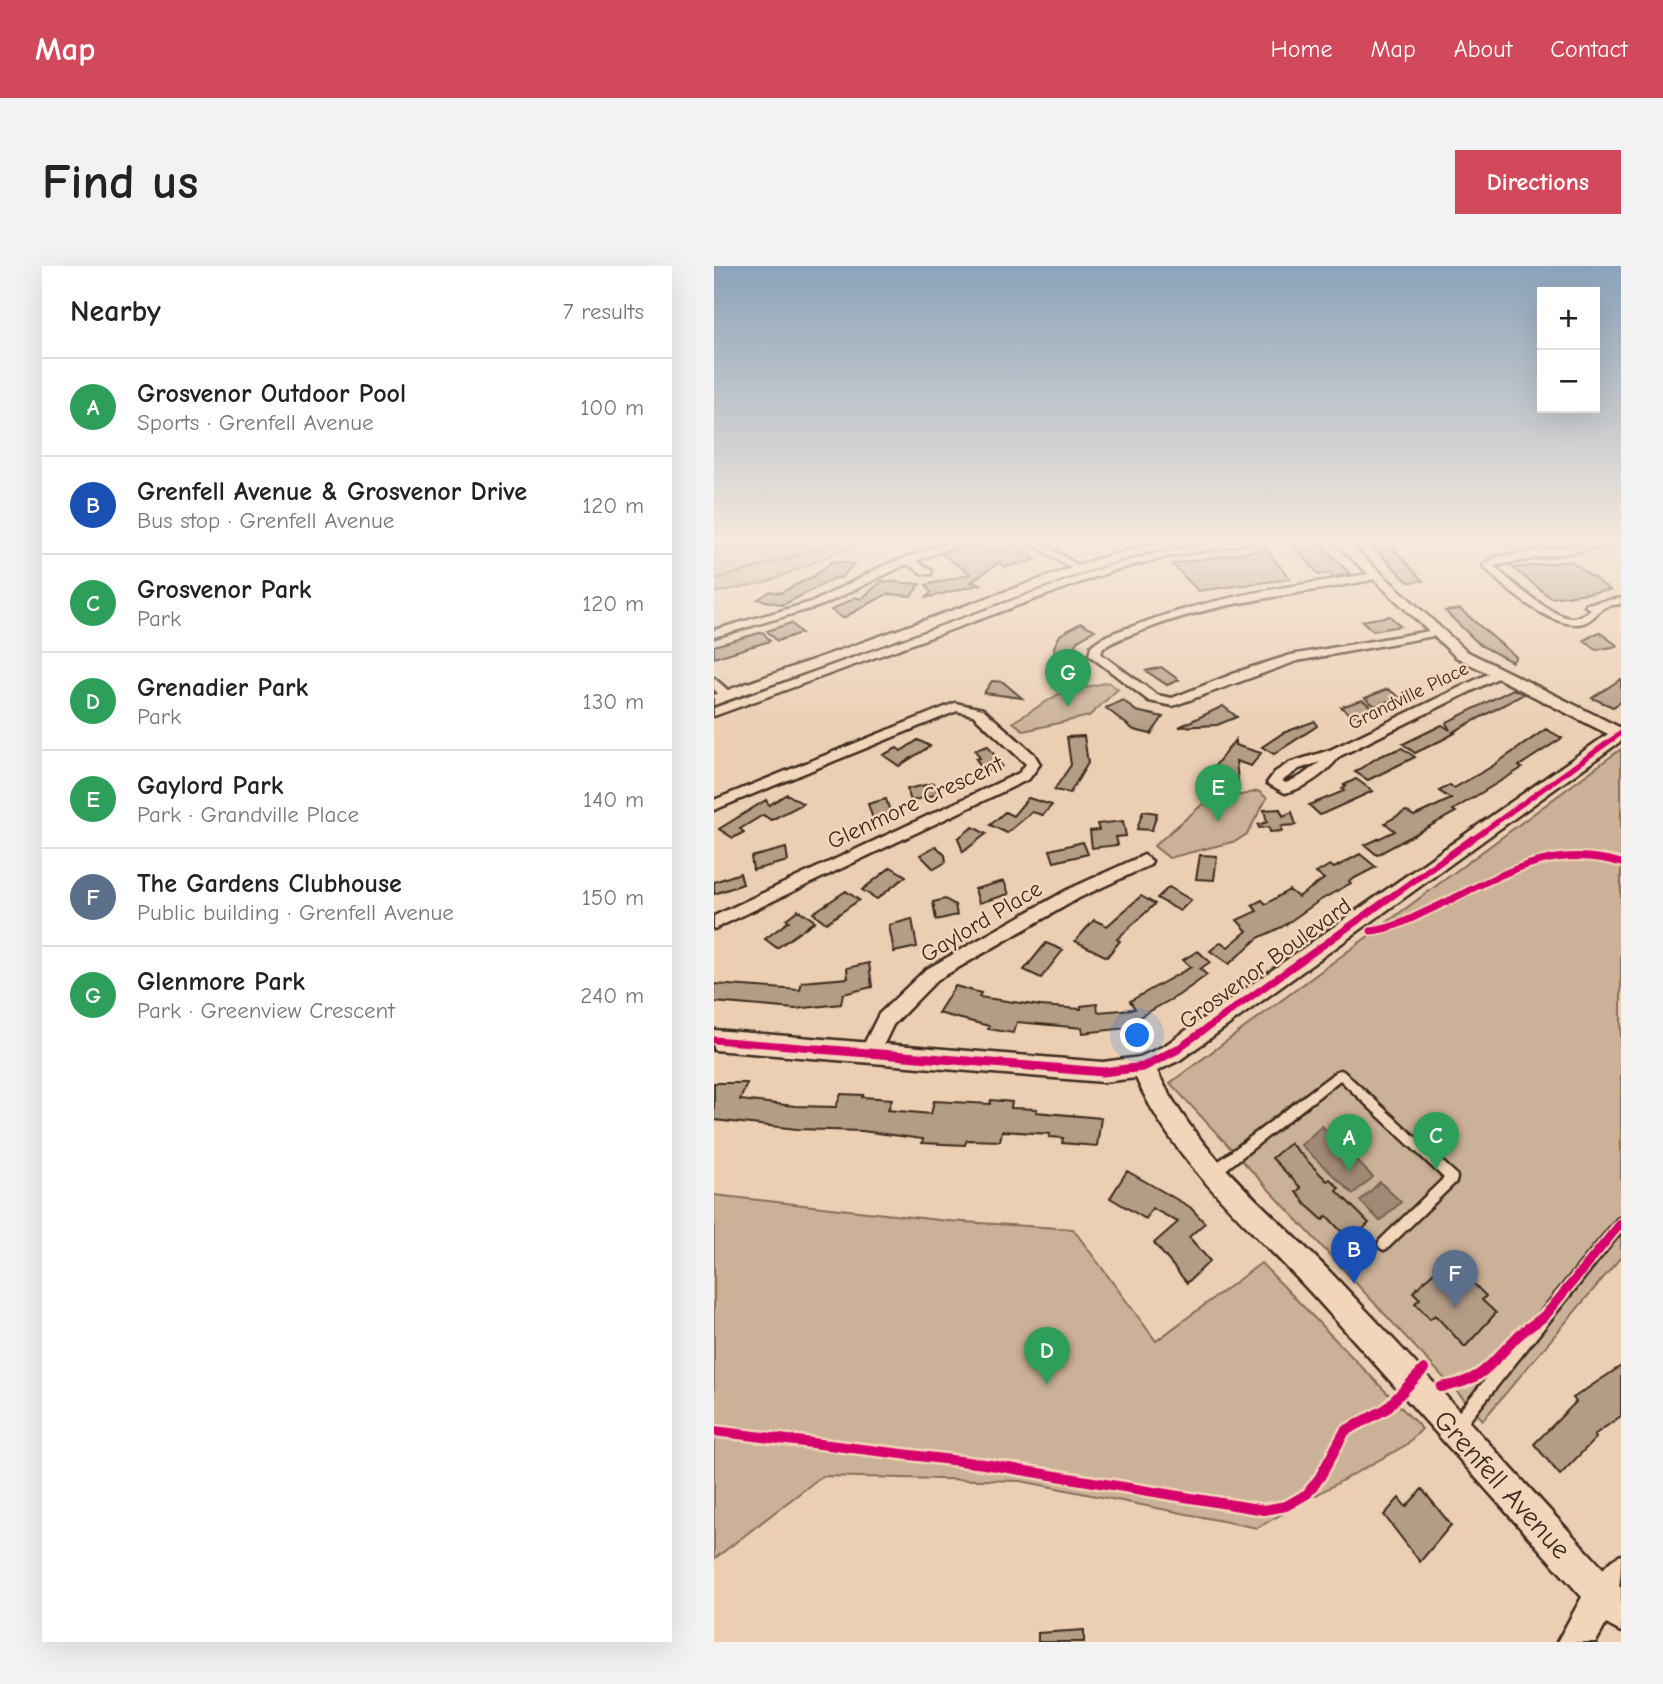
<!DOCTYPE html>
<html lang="en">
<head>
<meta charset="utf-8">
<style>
	:root { --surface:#fff; --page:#f2f2f2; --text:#222; --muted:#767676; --line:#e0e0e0; --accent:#d1495b }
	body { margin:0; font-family:"Comic Neue",sans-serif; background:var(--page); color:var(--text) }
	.controls { position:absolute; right:21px; top:21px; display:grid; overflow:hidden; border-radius:0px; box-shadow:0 7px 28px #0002 }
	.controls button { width:63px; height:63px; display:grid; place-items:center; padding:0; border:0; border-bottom:2px solid var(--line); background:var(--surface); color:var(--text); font:35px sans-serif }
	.you { position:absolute; left:424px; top:770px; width:24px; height:24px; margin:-18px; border:5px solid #fff; border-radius:50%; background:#1a73e8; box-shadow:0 0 0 10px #1a73e833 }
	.badge { display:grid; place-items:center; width:46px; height:46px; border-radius:50%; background:var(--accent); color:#fff; font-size:23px; font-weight:700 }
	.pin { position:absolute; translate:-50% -58px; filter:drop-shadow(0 2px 4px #0008) }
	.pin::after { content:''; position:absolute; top:37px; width:24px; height:21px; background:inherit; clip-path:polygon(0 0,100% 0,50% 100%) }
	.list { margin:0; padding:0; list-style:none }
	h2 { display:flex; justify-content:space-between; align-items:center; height:91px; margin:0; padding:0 28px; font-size:30px }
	h2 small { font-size:23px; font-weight:400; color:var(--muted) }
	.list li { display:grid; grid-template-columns:46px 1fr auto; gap:21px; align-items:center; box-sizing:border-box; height:98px; padding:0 28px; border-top:2px solid var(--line) }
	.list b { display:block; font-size:26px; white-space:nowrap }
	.list p { margin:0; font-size:23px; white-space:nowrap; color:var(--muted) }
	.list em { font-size:23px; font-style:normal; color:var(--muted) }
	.map { position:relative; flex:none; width:907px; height:1376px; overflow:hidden; border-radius:0px }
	header { display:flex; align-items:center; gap:42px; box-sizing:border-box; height:98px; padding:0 35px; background:var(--accent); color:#fff }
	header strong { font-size:33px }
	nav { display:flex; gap:38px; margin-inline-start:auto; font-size:24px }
	.intro { display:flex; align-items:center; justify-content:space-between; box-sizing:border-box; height:168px; padding:0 42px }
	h1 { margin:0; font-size:49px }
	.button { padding:18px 32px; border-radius:0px; background:var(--accent); color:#fff; font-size:24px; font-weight:700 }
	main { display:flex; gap:42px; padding:0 42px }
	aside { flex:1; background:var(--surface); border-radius:0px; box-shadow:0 7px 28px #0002 }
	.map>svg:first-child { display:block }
</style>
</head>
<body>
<header>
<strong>Map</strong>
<nav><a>Home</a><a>Map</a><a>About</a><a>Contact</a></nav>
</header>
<div class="intro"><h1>Find us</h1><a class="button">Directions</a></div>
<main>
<aside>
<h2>Nearby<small>7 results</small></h2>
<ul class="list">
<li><span class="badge" style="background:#2e9e5b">A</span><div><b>Grosvenor Outdoor Pool</b><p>Sports · Grenfell Avenue</p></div><em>100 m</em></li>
<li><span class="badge" style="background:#1a4fb4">B</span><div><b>Grenfell Avenue &amp; Grosvenor Drive</b><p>Bus stop · Grenfell Avenue</p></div><em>120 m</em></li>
<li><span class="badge" style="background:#2e9e5b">C</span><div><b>Grosvenor Park</b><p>Park</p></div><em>120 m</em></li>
<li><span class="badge" style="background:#2e9e5b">D</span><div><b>Grenadier Park</b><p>Park</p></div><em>130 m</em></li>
<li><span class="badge" style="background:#2e9e5b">E</span><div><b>Gaylord Park</b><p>Park · Grandville Place</p></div><em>140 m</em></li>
<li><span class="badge" style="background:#5c6f8a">F</span><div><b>The Gardens Clubhouse</b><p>Public building · Grenfell Avenue</p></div><em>150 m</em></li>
<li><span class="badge" style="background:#2e9e5b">G</span><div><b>Glenmore Park</b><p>Park · Greenview Crescent</p></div><em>240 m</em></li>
</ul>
</aside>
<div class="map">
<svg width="907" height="1376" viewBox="0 0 907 1376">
	<rect width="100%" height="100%" fill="#eccfb3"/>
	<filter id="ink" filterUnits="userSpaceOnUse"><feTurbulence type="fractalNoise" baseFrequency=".0143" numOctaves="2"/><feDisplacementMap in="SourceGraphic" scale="14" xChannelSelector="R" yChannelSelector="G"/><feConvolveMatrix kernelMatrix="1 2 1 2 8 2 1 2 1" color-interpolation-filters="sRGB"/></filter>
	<g filter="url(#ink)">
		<path fill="#cbb197" stroke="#836e5a" stroke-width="2" d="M44,274H153L53,316L0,327V287Z
			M394,416L404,423L375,450L310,465L299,456L345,428Z
			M907,483V991L769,1154L456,817Z
			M544,525L553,532L533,568L522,575L455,592L440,580L489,538Z
			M0,929L234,955L359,963L442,1075L547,997L708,1163L692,1179L543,1262L307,1215L108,1210L0,1293Z"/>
		<path fill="#a18974" stroke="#786352" stroke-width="2" d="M608,860L659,911L639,928L587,879Z
			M666,916L687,936L666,955L646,935Z"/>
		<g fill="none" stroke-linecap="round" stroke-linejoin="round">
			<path stroke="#786352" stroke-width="2.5" d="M0,314L103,284L126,274"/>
		</g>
		<path fill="#b49c85" stroke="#3b2a1e" stroke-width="2" d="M259,274L262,280L281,274H298L321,294L290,301L286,296L257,316L268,318L211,332L217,327L212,319L257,308L227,288Z
			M670,274L688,292L709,315L694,316L654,276Z
			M602,275L614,285L636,308L619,311L616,307L605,309L579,278Z
			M552,283L576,313L484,325L458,298Z
			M119,295L140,298L127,312H121L69,339L44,333L57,325L66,327L100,310Z
			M857,295L896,324L837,332L799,302Z
			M168,315L206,318L197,330L173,328L129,352L117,344L142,331L147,333Z
			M746,343L802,391L798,396L766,379L731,345Z
			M676,350L686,360L659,365L648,355Z
			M77,357L87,367L63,375L53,365Z
			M367,357L381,364L364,374L359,383L363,421L341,400L340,381L346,369Z
			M49,366L56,375L0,392V380Z
			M885,366L904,380L882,384L870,374Z
			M447,401L465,414L453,419L432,405Z
			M907,413V436L899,441L878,432Z
			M278,415L289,416L308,432L270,427Z
			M674,423L685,431L661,440L651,432Z
			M799,423L810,428L739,466L741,467L728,474L701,487L689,478L728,459L736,464L732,457L735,455Z
			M409,434L422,445L449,451L437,468L420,464L392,442Z
			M648,434L659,442L638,450L627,441Z
			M509,440L523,451L503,459L465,461Z
			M601,455L603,460L560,488L548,481L569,467Z
			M832,463L848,472L805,500L808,502L739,544L742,546L663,589L651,579L681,565L671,557L692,545L700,550L737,533L725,525L736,519L740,522L777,501Z
			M370,470L374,497L356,527L340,524L357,499L353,471Z
			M204,474L216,480L185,500L169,489L183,482L187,485Z
			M521,474V479L547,487L537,500L522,495L525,524H507L506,509H494Z
			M274,480L288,500L270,506L262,493L266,492L261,484Z
			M688,482L701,491L654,514L641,506L666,490Z
			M642,513L659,525L606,549L595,539L630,525L628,523L632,520L630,519Z
			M220,517L224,528L197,535L193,523Z
			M73,528L89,538L57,554L49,549L26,563L30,566L19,572L5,563L52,534L55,539Z
			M314,532L338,539L329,549L318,546L293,567L276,559L291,546L299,550Z
			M172,533L177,548L159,553L154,538Z
			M566,543L569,550L578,546L582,559L567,560L568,565L556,566L555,561L545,562L544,559L553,556L550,544Z
			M429,545L443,547L438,564L423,563Z
			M409,555L412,570L402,571L404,579L378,582L376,565L385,564L383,558Z
			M259,561L272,568L249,586L244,572Z
			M369,576L374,588L340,596L336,584Z
			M222,580L231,589L232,596L220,603L206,589Z
			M72,582L74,595L39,604L37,591Z
			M646,588L662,601L635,615L637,617L605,635L568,661L544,672L515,698L496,685L507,676L514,681L533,665L523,654L543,645L538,639L548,634L552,638L575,624L584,631L610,613L602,607L616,599L620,602Z
			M486,589L503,590L500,614L482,613Z
			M177,601L192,610L163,633L148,624Z
			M26,607L29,618L0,628V616Z
			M290,615L295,628L265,637L261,623Z
			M455,621L477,634L466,645L443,632Z
			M132,625L145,634L112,657L99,647Z
			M427,630L441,638L403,673L406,675L393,691L361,675L380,654L393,660Z
			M231,633L241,639L243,649L222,654L219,636Z
			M84,644L101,655L63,682L51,673L75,655L72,653Z
			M198,653L203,681L180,686L175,659Z
			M332,677L349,684L327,712L310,704Z
			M484,685L496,696L486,703L493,709L465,729L413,758L414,762L369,767L368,762L303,756L299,767L274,763L275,760L224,747L241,720L267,727L265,731L327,740L367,743V740L383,738L384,746L421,743L416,735L477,701L469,694Z
			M155,697L158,721L129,728L127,738L81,743L0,736V718L86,724L88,716L134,712L133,702Z
			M0,817H33L26,834L81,840L122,841L127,828L149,829L148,831L178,833L174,844L217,848L220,835L276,838L277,834L298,836L297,842L323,843L322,846L387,852L383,880L348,877L349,872L335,871L336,868L288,865L286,875L253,874L251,879L208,877L209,873L148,865L83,863L0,854Z
			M576,877L613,915L616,913L625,922L622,924L655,957L649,963L662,976L649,989L613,950L609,954L589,936L590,935L582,926L587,922L558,892Z
			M413,905L476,941L491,957L475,971L496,995L473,1017L440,977L464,956L438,942L432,953L396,932Z
			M729,997L740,1008L745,1003L772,1030L768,1034L782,1047L751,1081L721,1049L716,1053L701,1037L706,1033L699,1026Z
			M907,1100V1150L880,1169L882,1172L846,1209L820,1178L862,1136L859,1132Z
			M708,1223L737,1259L706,1296L670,1249L685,1232L692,1241Z
			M370,1364V1376H324V1367Z"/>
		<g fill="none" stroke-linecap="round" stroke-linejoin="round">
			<g stroke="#3b2a1e" stroke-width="5">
				<path id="service" d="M15,274H21L0,281V278Z
					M626,804L629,805L742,908L743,912L742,916L674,982L670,984L666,982L664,978L666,974L730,912L626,814L505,909L501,910L497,909L496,905L497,901L623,805Z
					M907,951V966L748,1164L743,1166L738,1164L736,1159L738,1154L903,953Z"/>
			</g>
			<g stroke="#3b2a1e" stroke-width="5">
				<path id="minor" d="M242,274H256L202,295L217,304V308H209L193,298L109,339L0,371V364L101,335L171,299Z
					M311,274H323L370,303L361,305Z
					M529,274H553L452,291L401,304L0,450V442L393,300L452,285Z
					M890,274H907V277L780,300C795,314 837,351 857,352C865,352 871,348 877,343L871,340L873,338L907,332V338C902,339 895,339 891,341C883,346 879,354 869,357C840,365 787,321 769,299L782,291Z
					M662,307L667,310L666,312C589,329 512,333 438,361C422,367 404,372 389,382L387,388L443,429L458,432L529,404L577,389L721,364L725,365V369L583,395L459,440L435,435L375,389L377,380C390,368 409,364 425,358C502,330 582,319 662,307Z
					M784,403L790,407L788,410L626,490C611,508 594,521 571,527L553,517L561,506L575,497L616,484ZM606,496L587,510L572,517L568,515L585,503Z
					M0,412L16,426V432H8L0,423Z
					M241,437L269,443L320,488L326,498L315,513L0,663V650L305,507L312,498L259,449L243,445L0,544V534Z
					M430,589L438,595L436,599L365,632L223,714L179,759L162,794L155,796L148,794L145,788L165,748L211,704L353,624Z
					M907,1289C907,1310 907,1334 890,1344L880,1339L875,1329C882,1313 891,1295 907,1289Z"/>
			</g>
			<g stroke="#3b2a1e" stroke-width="5">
				<path id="tertiary" d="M469,274H498L492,278L439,285L388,300L0,439V429L380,294L438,278Z
					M618,274H631L752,385L907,462V475L466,794L443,805C483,889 557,944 619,1009C717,1112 811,1218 907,1322V1366L892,1358L882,1376H843L868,1331C778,1231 690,1129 599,1029C535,959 462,901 422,812L389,816L0,784V764L389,796L426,791L450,780L894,468L742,391Z"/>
			</g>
			<use href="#service" fill="#f3d6b9" fill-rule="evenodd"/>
			<use href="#minor" fill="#f3d6b9" fill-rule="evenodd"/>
			<use href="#tertiary" fill="#f3d6b9" fill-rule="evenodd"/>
			<g stroke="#f3d6b9" stroke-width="9">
				<path id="cycleway-far3" d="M756,575L907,467"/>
			</g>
			<g stroke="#f3d6b9" stroke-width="11">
				<path id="cycleway-far2" d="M657,665C677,663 695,654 713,645C779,615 832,574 907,597
					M0,774L125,784
					M462,784L758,573"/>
			</g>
			<g stroke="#f3d6b9" stroke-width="13">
				<path id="cycleway-far1" d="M104,783L389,806L429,801L464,783
					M833,1047L907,957"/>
			</g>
			<g stroke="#f3d6b9" stroke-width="15">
				<path id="cycleway" d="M727,1121C770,1115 776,1098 804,1070C814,1060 826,1056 835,1045
					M0,1165L270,1198L550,1244L572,1240L593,1228L606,1211L631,1165L672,1143L710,1103"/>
			</g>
			<use href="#cycleway-far3" stroke="#d6006c" stroke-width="5"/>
			<use href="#cycleway-far2" stroke="#d6006c" stroke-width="7"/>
			<use href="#cycleway-far1" stroke="#d6006c" stroke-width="9"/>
			<use href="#cycleway" stroke="#d6006c" stroke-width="10"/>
		</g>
	</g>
	<linearGradient id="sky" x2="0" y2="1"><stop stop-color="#8ba3ba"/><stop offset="0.59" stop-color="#f6e9dd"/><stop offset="1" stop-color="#f6e9dd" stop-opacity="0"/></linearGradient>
	<rect width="907" height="466" fill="url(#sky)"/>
	<g text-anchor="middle" stroke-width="5" stroke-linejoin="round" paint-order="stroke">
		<g font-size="19" fill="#3b2a1e" stroke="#f3d6b9">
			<text transform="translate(694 429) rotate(-26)" y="7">Grandville Place</text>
		</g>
		<g font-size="23" fill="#3b2a1e" stroke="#f3d6b9">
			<text transform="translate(201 536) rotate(-25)" y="8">Glenmore Crescent</text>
			<text transform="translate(267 655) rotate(-31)" y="8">Gaylord Place</text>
			<text transform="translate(551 697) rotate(-36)" y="8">Grosvenor Boulevard</text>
		</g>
		<g font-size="28" fill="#3b2a1e" stroke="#f3d6b9">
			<text transform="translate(789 1218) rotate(48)" y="10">Grenfell Avenue</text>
		</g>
	</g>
</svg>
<div class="controls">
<button>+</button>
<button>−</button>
</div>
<div class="you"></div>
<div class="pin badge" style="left:635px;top:906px;background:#2e9e5b">A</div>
<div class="pin badge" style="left:640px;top:1018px;background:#1a4fb4">B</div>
<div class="pin badge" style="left:722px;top:904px;background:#2e9e5b">C</div>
<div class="pin badge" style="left:333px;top:1119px;background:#2e9e5b">D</div>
<div class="pin badge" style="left:504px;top:556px;background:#2e9e5b">E</div>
<div class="pin badge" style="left:741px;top:1042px;background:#5c6f8a">F</div>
<div class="pin badge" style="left:354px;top:441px;background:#2e9e5b">G</div>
</div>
</main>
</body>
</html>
